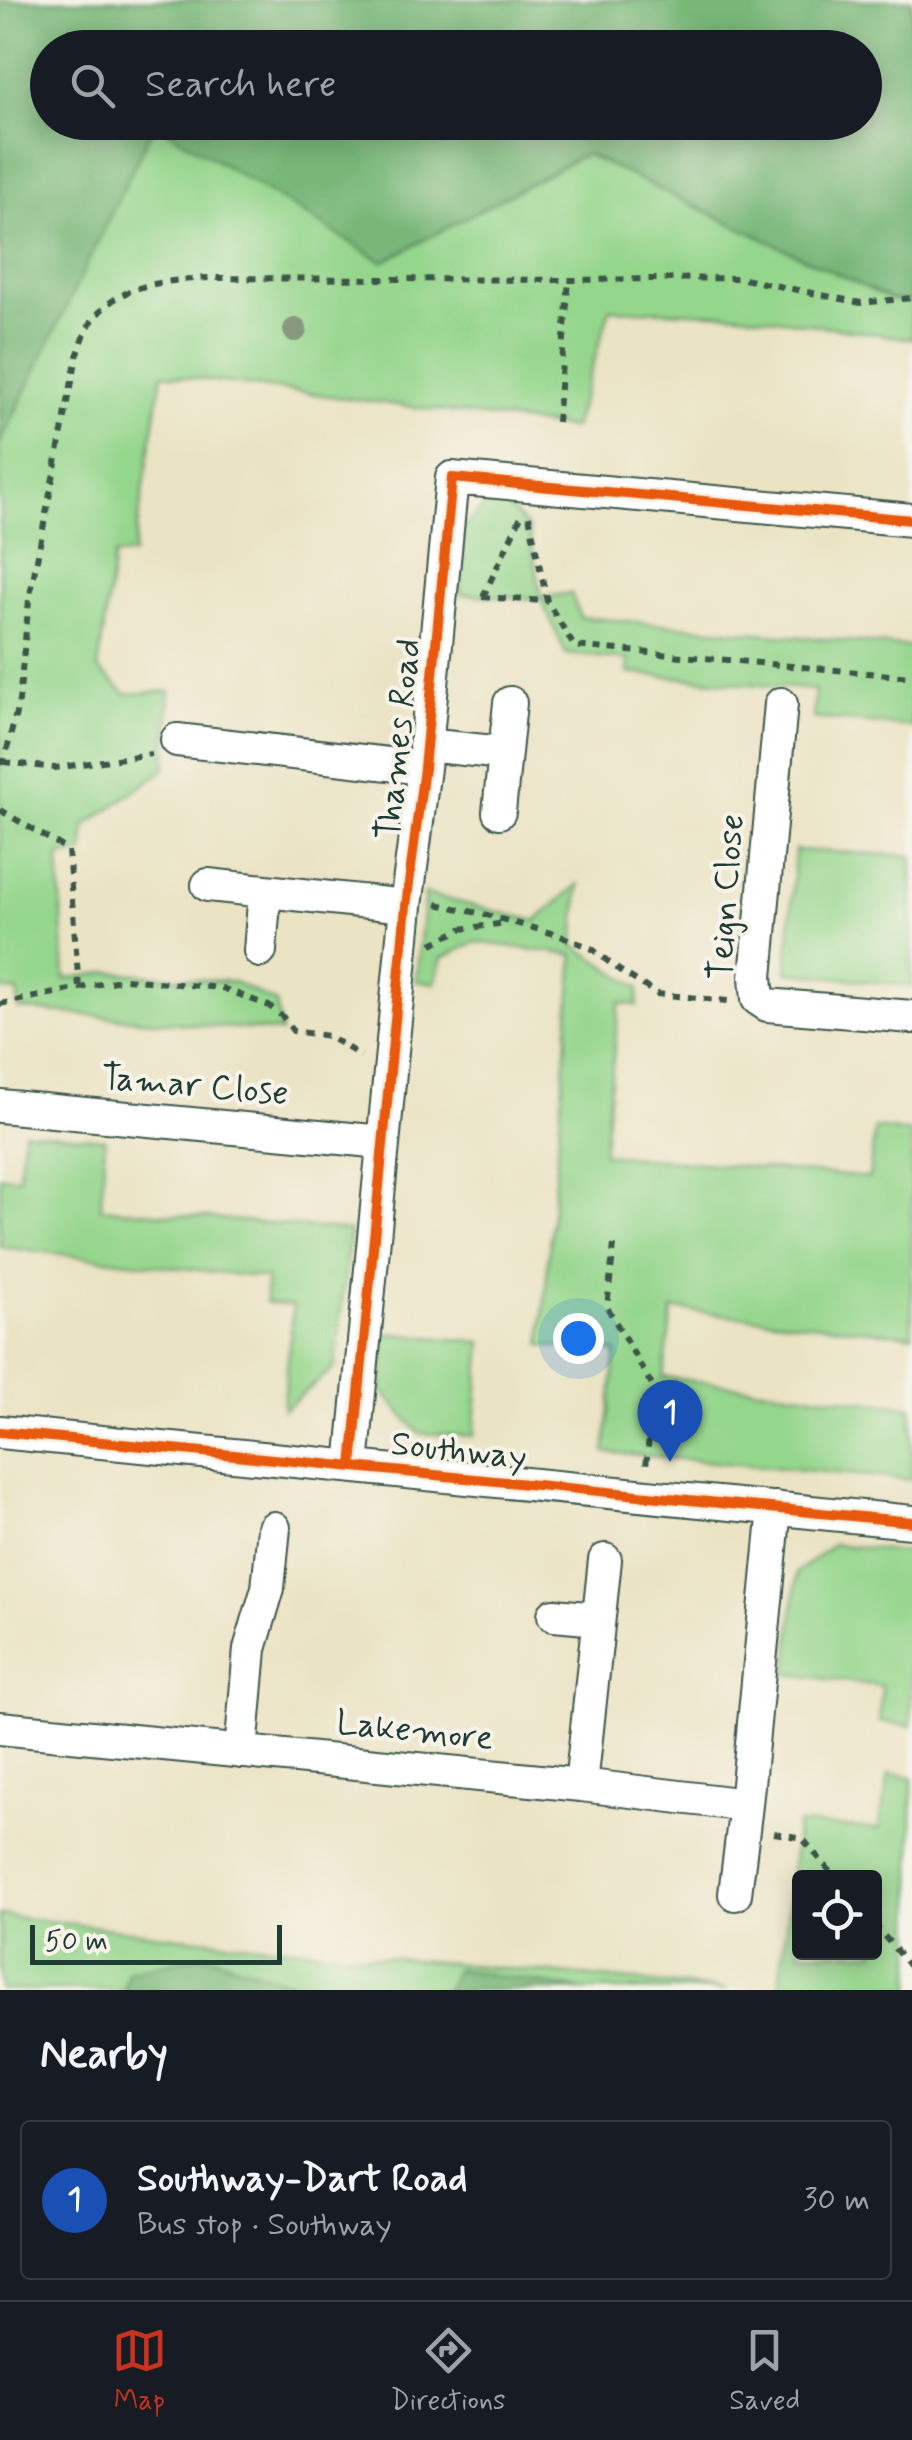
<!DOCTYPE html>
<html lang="en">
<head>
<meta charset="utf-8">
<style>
	:root { --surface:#171b24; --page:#242831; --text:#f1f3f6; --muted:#9ea1a6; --line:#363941; --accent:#c8321e }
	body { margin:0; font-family:Mynerve,sans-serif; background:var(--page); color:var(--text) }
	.controls { position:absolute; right:30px; bottom:30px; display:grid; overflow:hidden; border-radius:10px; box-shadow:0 5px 25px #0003 }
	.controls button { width:90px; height:90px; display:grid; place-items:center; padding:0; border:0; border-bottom:2px solid var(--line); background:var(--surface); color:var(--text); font:50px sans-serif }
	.scale { position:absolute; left:30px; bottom:25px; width:252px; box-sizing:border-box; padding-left:10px; border:5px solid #1f3d34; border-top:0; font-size:28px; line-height:35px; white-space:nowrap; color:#1f3d34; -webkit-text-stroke:8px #f7f3e8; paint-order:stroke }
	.you { position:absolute; left:578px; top:1338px; width:35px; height:35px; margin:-25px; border:8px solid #fff; border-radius:50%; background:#1a73e8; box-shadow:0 0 0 15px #1a73e833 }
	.badge { display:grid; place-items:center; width:65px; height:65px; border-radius:50%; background:var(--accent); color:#fff; font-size:32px; font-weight:700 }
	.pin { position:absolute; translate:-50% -82px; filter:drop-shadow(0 2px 5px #0008) }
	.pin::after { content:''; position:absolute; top:52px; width:35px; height:30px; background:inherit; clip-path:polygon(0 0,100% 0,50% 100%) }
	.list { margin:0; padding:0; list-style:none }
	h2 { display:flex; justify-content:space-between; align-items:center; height:130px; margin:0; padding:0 40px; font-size:42px }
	h2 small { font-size:32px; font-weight:400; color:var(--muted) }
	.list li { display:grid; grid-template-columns:65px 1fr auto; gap:30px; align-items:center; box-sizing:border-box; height:160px; margin:0 20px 20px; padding:0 20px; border:2px solid var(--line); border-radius:10px }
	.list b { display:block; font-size:38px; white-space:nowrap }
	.list p { margin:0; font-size:32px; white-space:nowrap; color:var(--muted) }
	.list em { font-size:32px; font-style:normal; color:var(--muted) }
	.icon { flex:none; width:55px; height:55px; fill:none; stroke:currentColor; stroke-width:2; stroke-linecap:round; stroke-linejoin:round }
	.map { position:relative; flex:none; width:912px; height:1990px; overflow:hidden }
	.search { position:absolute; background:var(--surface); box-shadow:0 5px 25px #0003; left:30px; right:30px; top:30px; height:110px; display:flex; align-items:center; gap:25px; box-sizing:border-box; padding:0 35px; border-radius:55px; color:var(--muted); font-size:38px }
	.sheet { height:310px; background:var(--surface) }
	nav { display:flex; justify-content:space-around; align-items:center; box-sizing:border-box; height:140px; border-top:2px solid var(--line); background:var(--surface); font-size:28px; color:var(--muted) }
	nav a { display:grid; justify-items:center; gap:5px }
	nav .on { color:var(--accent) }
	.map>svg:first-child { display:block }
</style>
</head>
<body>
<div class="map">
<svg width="912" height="1990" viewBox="0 0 912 1990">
	<rect width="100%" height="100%" fill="#f7f3e8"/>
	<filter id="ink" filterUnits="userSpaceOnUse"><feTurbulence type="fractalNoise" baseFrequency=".01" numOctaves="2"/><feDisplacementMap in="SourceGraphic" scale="20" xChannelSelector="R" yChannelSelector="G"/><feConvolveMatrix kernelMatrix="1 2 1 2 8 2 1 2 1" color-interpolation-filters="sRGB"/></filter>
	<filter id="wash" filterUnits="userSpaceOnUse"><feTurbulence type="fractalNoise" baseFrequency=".0048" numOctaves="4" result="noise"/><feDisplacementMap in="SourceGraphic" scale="40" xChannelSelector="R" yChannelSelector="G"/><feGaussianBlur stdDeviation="2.25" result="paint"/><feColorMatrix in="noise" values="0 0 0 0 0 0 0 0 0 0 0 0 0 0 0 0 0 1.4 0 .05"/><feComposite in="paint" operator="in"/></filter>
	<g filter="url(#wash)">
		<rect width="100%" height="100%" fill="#eae3c4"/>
		<path fill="#95d68d" stroke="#5a8a60" stroke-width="2.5" fill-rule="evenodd" d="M912,0V339L742,314L610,309L573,428L162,374L133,554L114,556L98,669L126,694L170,691L165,769L85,826L84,853L59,856L65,979L110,972L234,982L276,1003L281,1032L18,1009V992L0,989V34ZM48,48H864V122H48Z
			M486,504L506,506L528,527L542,598L571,593L580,617L912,647V727L813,718L815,690L628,673L629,660L566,654L541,599L460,594L464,528Z
			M795,850L912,856V986L787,972Z
			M579,884L574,945L639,988L637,1005L619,1003L603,1154L869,1178L875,1128L912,1133V1335L673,1309L663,1377L912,1407V1480L605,1452L616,1352L541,1345L574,955L476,942L442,958L435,983L416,981L425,894L536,921Z
			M24,1131L105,1139L101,1208L350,1231L335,1367L283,1410L293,1306L266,1303V1278L0,1247V1176L19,1177Z
			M384,1333L482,1342L474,1436L419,1433L382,1391Z
			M833,1544L912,1553L911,1726L879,1722L882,1686L787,1674L797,1573Z
			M889,1774L912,1777V1990H779L797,1824L879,1829ZM800,1878H874V1952H800Z
			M0,1915L179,1937L727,1990H0Z"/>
		<path fill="#78b778" stroke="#4c7a56" stroke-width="2.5" fill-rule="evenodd" d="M0,0H912V301L892,300L585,154L383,262L155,123L0,444ZM48,48H864V122H48Z
			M204,1954L314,1990H124L128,1972Z
			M456,1969L583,1990H446Z"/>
	</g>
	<g filter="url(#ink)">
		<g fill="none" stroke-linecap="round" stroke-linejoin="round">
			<g stroke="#3d564a" stroke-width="36">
				<path id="street" d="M781,704L756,977L758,999L767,1005L912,1017
					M177,740L424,768
					M425,745L504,753
					M499,812L510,703
					M208,885L406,906
					M260,951L265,891
					M0,1106L383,1142
					M0,1432L912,1522
					M352,1466L406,906L424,768L452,478L912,520
					M554,1615L598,1619
					M0,1728L581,1785L746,1805
					M241,1752L250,1649L268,1588L274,1528
					M581,1785L605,1560
					M735,1894L746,1805L775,1508"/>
			</g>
			<path stroke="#3d564a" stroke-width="6" stroke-dasharray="8 8" stroke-linecap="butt" d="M557,422L569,280
				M529,516L547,601L574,646L912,677
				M482,597L547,601
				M483,597L522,514
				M0,762H4L19,701L29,600L77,356C81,347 83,335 89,326C115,283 164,281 209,278L569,280L739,278L861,303L912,298
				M4,762L55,768L151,754
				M0,810L68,850L79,988
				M437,904L483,914L558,935L591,948L619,970L657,994L728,1001
				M432,944L461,929L506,923
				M0,1004L125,979L222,988L269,1006L283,1017L293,1031L328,1036L361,1056
				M614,1245L607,1307L654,1389L646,1466
				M774,1833L802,1838L836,1878
				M874,1924L912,1969"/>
			<use href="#street" stroke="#fff" stroke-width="32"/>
			<g stroke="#f7f3e8" stroke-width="16">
				<path id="cycleway" d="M0,1432L912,1522
					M352,1466L406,906L424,768L452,478L912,520"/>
			</g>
			<use href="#cycleway" stroke="#e8590c" stroke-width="10"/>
		</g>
		<circle fill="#88997f" cx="295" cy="330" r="12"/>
	</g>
	<g text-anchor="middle" stroke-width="8" stroke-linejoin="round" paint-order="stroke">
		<g font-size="35" fill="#1f3d34" stroke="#f7f3e8">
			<text transform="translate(397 739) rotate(-84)" y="12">Thames Road</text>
			<text transform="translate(725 897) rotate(-86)" y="12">Teign Close</text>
			<text transform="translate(195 1084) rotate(5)" y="12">Tamar Close</text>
			<text transform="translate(459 1449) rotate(6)" y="12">Southway</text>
			<text transform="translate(415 1729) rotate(6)" y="12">Lakemore</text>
		</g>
	</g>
</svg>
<div class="controls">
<button><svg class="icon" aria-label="locate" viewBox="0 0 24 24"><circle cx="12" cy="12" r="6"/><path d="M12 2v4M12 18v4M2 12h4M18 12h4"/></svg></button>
</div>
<div class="scale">50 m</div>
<div class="you"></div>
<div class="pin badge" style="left:670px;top:1462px;background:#1a4fb4">1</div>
<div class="search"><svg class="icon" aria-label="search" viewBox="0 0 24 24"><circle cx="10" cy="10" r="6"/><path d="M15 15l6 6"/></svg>Search here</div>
</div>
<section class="sheet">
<h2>Nearby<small></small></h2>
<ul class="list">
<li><span class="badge" style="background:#1a4fb4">1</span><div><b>Southway-Dart Road</b><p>Bus stop · Southway</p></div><em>30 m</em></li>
</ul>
</section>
<nav>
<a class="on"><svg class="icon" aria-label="map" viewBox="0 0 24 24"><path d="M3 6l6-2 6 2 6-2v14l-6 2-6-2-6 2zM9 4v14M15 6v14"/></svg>Map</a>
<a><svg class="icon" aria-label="directions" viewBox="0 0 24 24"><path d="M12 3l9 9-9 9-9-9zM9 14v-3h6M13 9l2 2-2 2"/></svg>Directions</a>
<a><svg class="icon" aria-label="saved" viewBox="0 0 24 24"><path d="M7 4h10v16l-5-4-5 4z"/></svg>Saved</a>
</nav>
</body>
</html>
